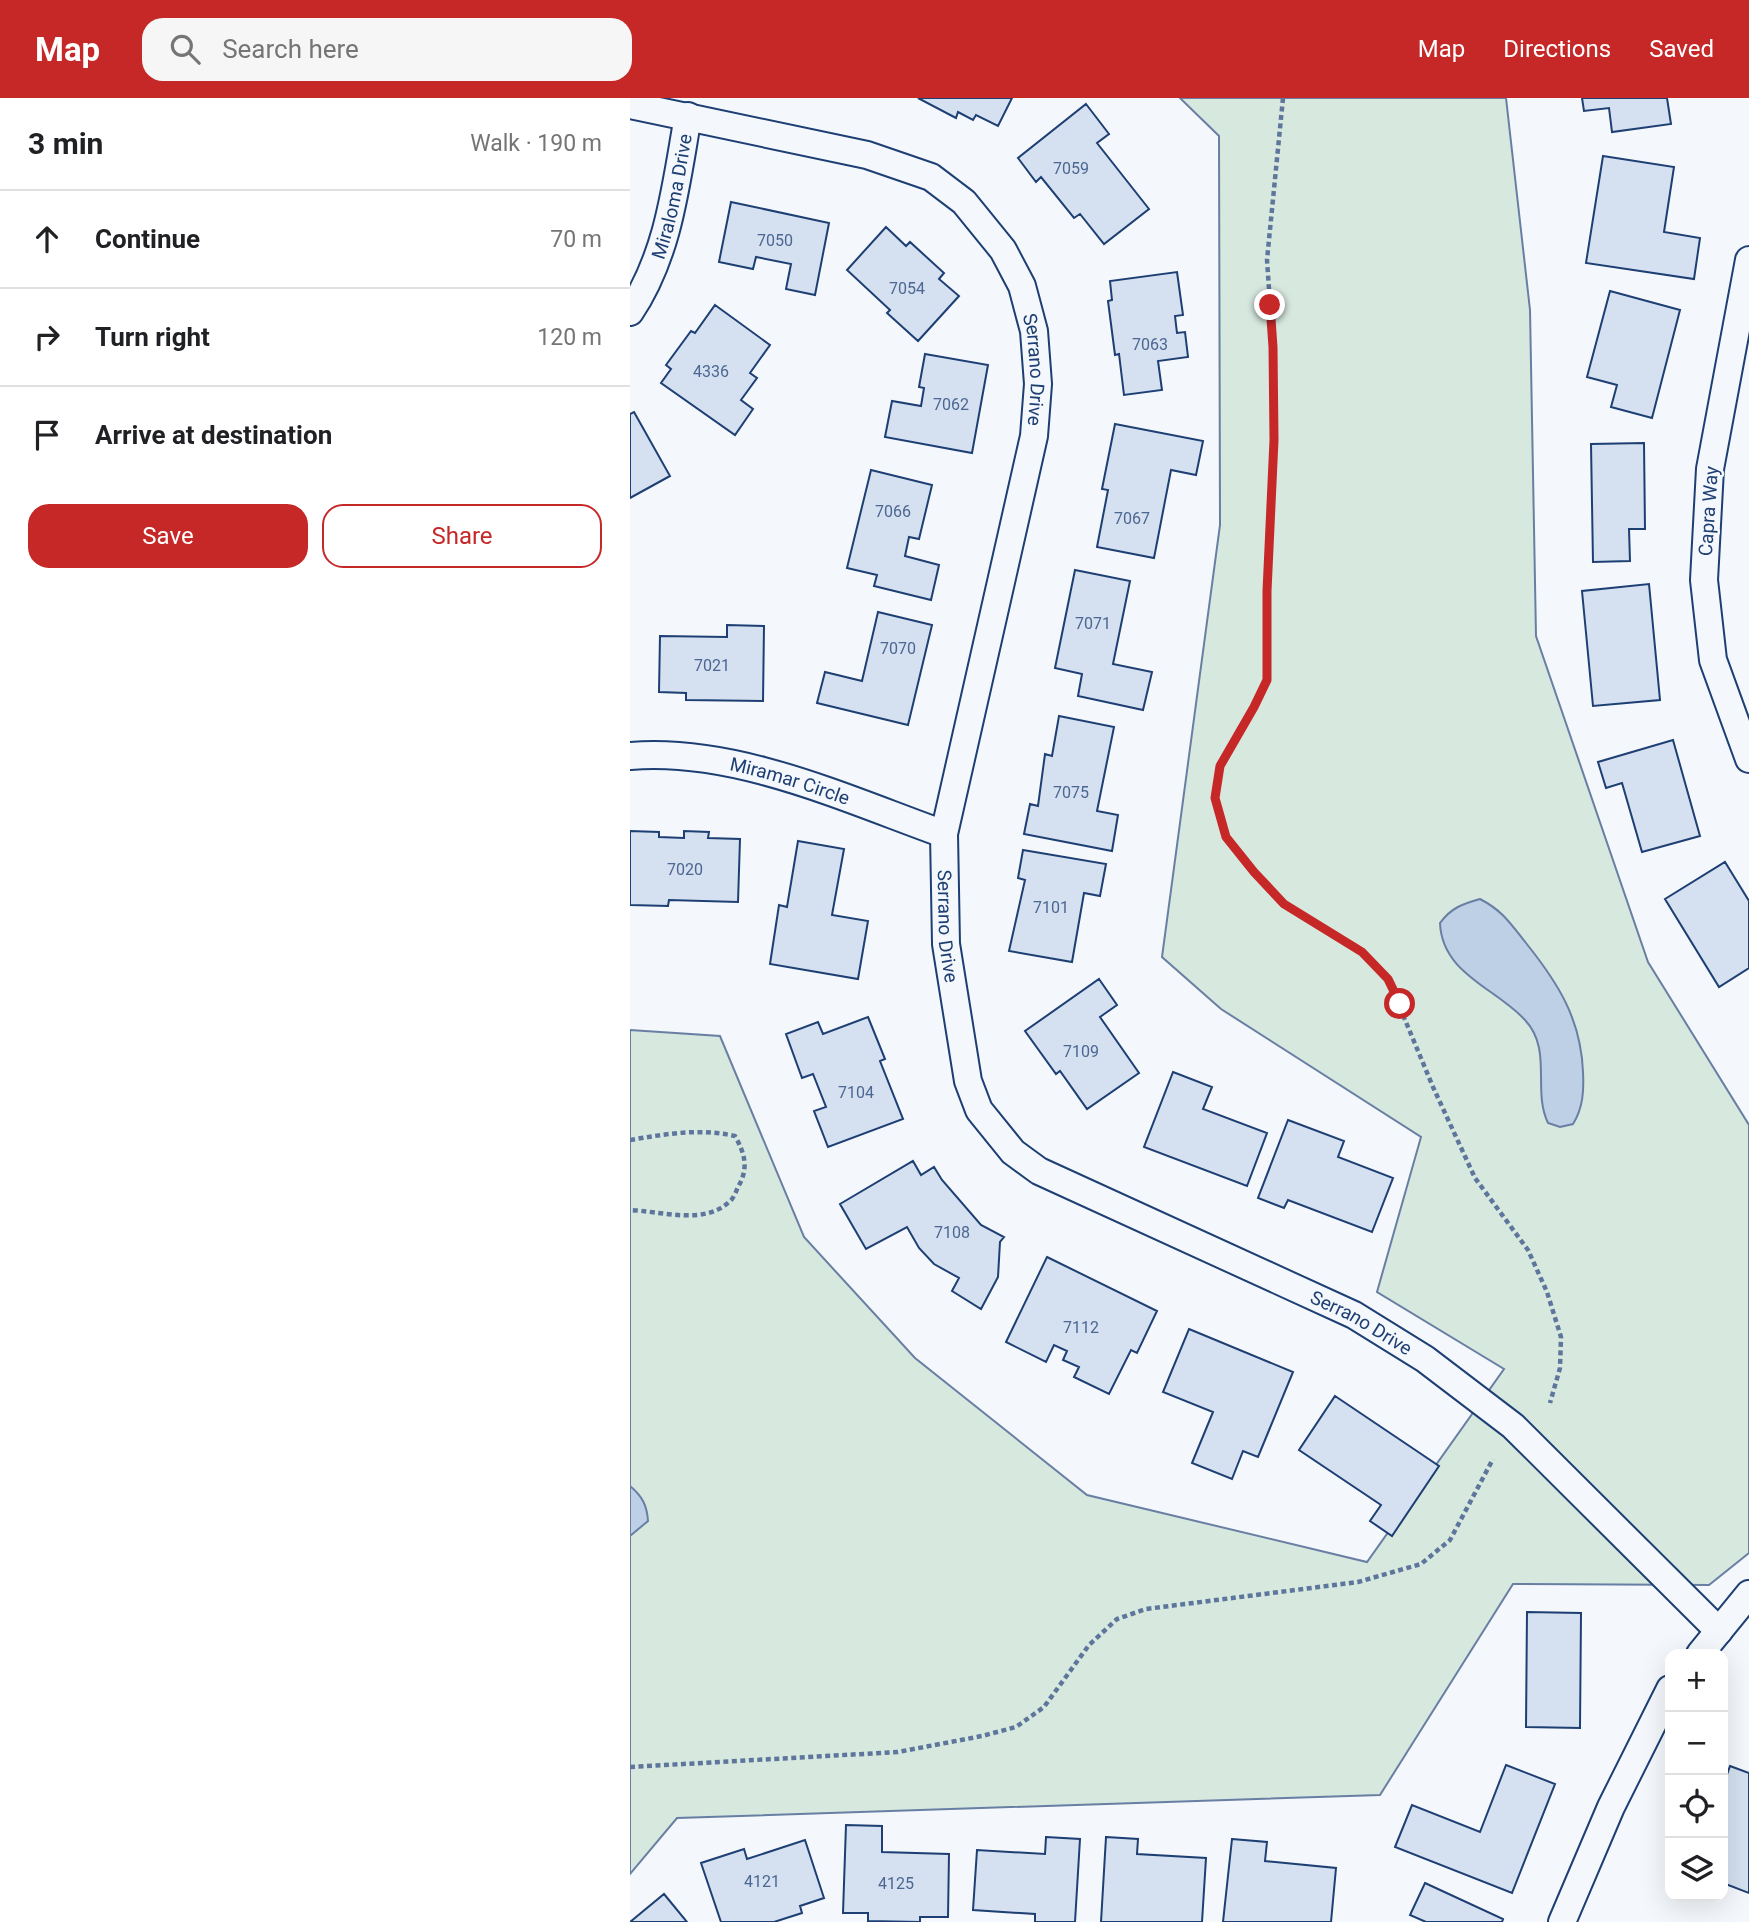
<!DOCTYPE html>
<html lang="en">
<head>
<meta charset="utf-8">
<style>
	:root { --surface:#fff; --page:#f6f6f6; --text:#202124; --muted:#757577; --line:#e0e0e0; --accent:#c62828 }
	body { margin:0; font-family:Roboto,sans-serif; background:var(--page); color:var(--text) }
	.controls { position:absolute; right:21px; bottom:21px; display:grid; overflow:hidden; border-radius:14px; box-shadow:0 7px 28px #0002 }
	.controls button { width:63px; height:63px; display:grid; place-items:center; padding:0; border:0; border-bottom:2px solid var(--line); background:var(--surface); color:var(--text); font:35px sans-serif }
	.stop { position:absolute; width:21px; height:21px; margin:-16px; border:5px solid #c62828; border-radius:50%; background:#fff }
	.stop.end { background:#c62828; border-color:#fff; box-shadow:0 2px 7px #0008 }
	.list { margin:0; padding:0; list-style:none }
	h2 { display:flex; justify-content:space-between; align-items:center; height:91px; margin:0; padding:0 28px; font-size:30px }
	h2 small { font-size:23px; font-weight:400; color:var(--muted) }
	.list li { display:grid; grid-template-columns:46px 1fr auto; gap:21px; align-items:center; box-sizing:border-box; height:98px; padding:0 28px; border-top:2px solid var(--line) }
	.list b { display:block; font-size:26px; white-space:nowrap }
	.list em { font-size:23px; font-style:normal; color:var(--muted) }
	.actions { display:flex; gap:14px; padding:21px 28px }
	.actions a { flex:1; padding:16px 0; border:2px solid var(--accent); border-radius:21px; text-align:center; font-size:24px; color:var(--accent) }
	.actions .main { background:var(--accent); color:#fff }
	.icon { flex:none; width:38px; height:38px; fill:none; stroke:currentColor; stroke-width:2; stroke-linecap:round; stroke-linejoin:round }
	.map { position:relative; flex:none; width:1119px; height:1824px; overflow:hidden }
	header { display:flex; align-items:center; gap:42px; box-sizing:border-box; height:98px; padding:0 35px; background:var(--accent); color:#fff }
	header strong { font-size:33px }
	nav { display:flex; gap:38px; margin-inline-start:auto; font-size:24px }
	.search { width:490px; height:63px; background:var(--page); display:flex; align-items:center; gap:18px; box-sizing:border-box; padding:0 24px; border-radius:21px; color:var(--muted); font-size:26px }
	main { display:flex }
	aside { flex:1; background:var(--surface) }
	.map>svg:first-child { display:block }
</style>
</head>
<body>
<header>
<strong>Map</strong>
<div class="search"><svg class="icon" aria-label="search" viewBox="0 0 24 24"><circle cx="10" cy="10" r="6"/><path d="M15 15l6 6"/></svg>Search here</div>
<nav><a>Map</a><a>Directions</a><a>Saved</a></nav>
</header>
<main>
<aside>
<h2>3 min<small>Walk · 190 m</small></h2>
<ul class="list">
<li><svg class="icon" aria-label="ahead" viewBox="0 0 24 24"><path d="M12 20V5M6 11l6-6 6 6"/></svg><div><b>Continue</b></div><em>70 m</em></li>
<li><svg class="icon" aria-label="right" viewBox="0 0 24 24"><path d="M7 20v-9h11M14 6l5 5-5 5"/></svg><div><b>Turn right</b></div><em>120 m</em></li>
<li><svg class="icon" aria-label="arrive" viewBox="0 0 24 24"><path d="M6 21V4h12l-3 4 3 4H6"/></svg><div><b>Arrive at destination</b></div></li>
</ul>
<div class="actions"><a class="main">Save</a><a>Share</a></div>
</aside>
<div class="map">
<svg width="1119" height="1824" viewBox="0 0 1119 1824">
	<rect width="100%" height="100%" fill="#f4f7fb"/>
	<path fill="#d7e8df" stroke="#687fa3" stroke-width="2" d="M550,0H876L900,212L906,538L1018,864L1119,1027V1455L1079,1487L883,1486L750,1697L47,1720L0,1776V932L90,938L174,1139L285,1260L457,1397L737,1464L874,1271L747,1194L791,1039L591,911L532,859L590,427L589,38Z"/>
	<path fill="#bed0e5" stroke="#687fa3" stroke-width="2" d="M850,801C873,813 880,825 896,845C928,885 951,921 953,974C954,993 953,1010 943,1026L930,1029L918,1025C902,992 923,952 895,922C866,890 812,876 810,825C821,810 832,806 850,801Z
		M0,1388C12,1398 17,1407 18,1423L0,1438Z"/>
	<path fill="#d5e0f0" stroke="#1d3f73" stroke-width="2" d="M288,0H382L368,28L346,17L343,22L328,14L326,20Z
		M952,0H1037L1041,26L982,34L979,10L954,13Z
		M456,6L479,36L467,45L519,111L474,146L450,116L444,120L411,79L406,84L388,60Z
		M973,58L1044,69L1034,134L1070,140L1064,181L956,165Z
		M101,104L199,125L185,197L156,191L161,166L126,159L123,171L89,164Z
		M256,129L276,148L280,144L314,175L309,181L329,198L288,243L257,215L260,212L217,172Z
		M547,174L553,217L545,218L547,235L555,234L558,259L528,263L532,292L494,297L489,256L485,257L478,203L482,202L480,183Z
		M980,193L1050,212L1022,320L981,309L987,287L957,279Z
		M85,207L140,247L120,275L127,280L111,302L123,311L105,337L31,285L41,271L36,267L61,233L65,235Z
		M295,256L358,267L342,355L255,339L262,303L291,308L294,290L289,289Z
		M4,314L40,378L0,400V316Z
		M485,326L573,343L566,377L541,372L524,460L467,449L478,392L472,391Z
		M1014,345L1015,431H999L1000,463L963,464L961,346Z
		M241,372L302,387L289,441L279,439L275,458L309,467L301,502L244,488L247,477L217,470Z
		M445,472L500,483L483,566L522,574L513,612L448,598L452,576L425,570Z
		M1019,486L1030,602L963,608L952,493Z
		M248,514L302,527L278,627L187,605L195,574L232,583Z
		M97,527L134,528L133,603L56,602V595L29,594L30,538L97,539Z
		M429,618L484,629L467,713L488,717L482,753L394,736L400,706L408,708L415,656L422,658Z
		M1043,642L1070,738L1012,754L992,685L976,690L968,664Z
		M0,733L29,734V739L54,740V733L79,734L78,740L110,741L108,804L39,802L38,808L0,807Z
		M168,743L214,751L202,817L238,823L228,881L140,866L149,807L157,809Z
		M393,752L476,766L470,798L454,795L442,864L379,853L395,782L388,780Z
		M1095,764L1119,803V870L1089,889L1035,801Z
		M469,881L487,907L470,919L509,975L457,1011L430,973L426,976L395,933Z
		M238,919L255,961L250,963L273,1021L198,1049L184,1013L196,1009L183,976L172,980L156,936L188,924L193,936Z
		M543,974L582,989L573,1011L637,1035L617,1088L514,1049Z
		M658,1022L714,1043L708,1059L763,1080L742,1134L658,1102L654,1110L628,1100Z
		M283,1063L291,1077L304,1069L312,1082L351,1127L374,1139L370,1144L368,1179L351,1211L322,1193L329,1180L304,1166L289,1150L277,1129L236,1151L210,1106Z
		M417,1159L527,1213L507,1255L501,1252L479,1296L444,1279L449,1269L433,1262L437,1253L424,1247L416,1264L376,1244Z
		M559,1231L663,1274L628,1359L613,1353L602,1381L562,1365L583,1314L533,1294Z
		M705,1298L809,1368L762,1438L740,1423L751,1407L669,1352Z
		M897,1514L951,1515L950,1630L896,1629Z
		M876,1667L925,1686L882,1795L765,1749L782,1707L850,1734Z
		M1100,1668L1119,1675V1795L1093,1785V1688Z
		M216,1727L252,1728V1754L319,1756L318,1819H290V1824L238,1823V1815H213Z
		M416,1739L450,1741L445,1824H405V1816L343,1812L347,1752L415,1756Z
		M476,1739L508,1741L507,1756L576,1760L572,1824H471Z
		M602,1741L637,1744L635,1763L706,1770L701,1824H593Z
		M175,1742L194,1800L170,1808L172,1815L144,1824H91L71,1765L114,1751L117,1761Z
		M795,1785L873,1821L872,1824H796L780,1817Z
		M34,1796L57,1824H0Z"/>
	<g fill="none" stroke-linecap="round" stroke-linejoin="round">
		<g stroke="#1d3f73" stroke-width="30">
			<g id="minor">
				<path id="s1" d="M0,7L237,57L301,79L334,104L373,152L392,188L404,233L408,286L404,338L314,736L316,846L338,983L349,1012L383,1054L409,1073L724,1217L795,1261L883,1328L1089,1533"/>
				<path d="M1119,162L1080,371L1074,482L1083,562L1119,661"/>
				<path id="s2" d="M0,214C39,156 46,86 58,18"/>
				<path id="s3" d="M0,658C105,649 216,701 314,736"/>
				<path d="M1070,1556L1119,1496"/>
				<path d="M932,1824L981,1709L1040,1591"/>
			</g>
		</g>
		<path stroke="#5e769c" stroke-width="4.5" stroke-dasharray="5 3.5" stroke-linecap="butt" d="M653,0L637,162L643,249L644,342L637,493V582L624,609L589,668L585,700L596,739L623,774L654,806L732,854L758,881L803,989L845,1080L898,1152L917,1194L931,1239L930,1270L920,1305
			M0,1042C36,1036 68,1030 105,1038C115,1056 119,1070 108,1089C106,1093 104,1100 100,1103C75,1128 30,1113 0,1112
			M0,1669L268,1654L352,1638L386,1629L414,1609L459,1547L487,1521L516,1511L728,1484L791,1466L820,1442L863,1361"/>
		<use href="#minor" stroke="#f4f7fb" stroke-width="26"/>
	</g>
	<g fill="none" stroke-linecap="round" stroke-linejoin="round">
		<path stroke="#c62828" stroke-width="9" d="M640,207L643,249L644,342L637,493V582L624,609L590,668L585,700L596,739L624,774L654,806L732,854L758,881L770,906"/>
	</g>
	<g text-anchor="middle" stroke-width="5" stroke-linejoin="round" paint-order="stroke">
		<g font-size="16" fill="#4b6792">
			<text x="441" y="76">7059</text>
			<text x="145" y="148">7050</text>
			<text x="277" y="196">7054</text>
			<text x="520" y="252">7063</text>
			<text x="81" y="279">4336</text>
			<text x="321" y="312">7062</text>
			<text x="263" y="419">7066</text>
			<text x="502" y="426">7067</text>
			<text x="463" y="531">7071</text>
			<text x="268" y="556">7070</text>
			<text x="82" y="573">7021</text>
			<text x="441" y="700">7075</text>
			<text x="55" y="777">7020</text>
			<text x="421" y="815">7101</text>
			<text x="451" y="959">7109</text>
			<text x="226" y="1000">7104</text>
			<text x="322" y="1140">7108</text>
			<text x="451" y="1235">7112</text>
			<text x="132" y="1789">4121</text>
			<text x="266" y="1791">4125</text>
		</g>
		<g font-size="19" fill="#1d3f73" stroke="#f4f7fb">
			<text dy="7" stroke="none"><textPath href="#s2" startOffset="124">Miraloma Drive</textPath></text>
			<text dy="7" stroke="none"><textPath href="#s1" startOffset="539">Serrano Drive</textPath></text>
			<text transform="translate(1078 413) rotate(-86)" y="7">Capra Way</text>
			<text dy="7" stroke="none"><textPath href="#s3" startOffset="163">Miramar Circle</textPath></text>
			<text dy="7" stroke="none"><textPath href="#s1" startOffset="1106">Serrano Drive</textPath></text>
			<text dy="7" stroke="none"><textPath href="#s1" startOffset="1736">Serrano Drive</textPath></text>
		</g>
	</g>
</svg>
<div class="controls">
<button>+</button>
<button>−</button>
<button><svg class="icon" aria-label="locate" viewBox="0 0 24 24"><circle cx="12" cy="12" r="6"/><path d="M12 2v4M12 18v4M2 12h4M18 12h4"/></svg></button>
<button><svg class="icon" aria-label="layers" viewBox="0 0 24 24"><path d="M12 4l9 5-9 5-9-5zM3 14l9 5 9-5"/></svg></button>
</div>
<div class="stop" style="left:770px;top:906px"></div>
<div class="stop end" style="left:640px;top:207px"></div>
</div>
</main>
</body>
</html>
